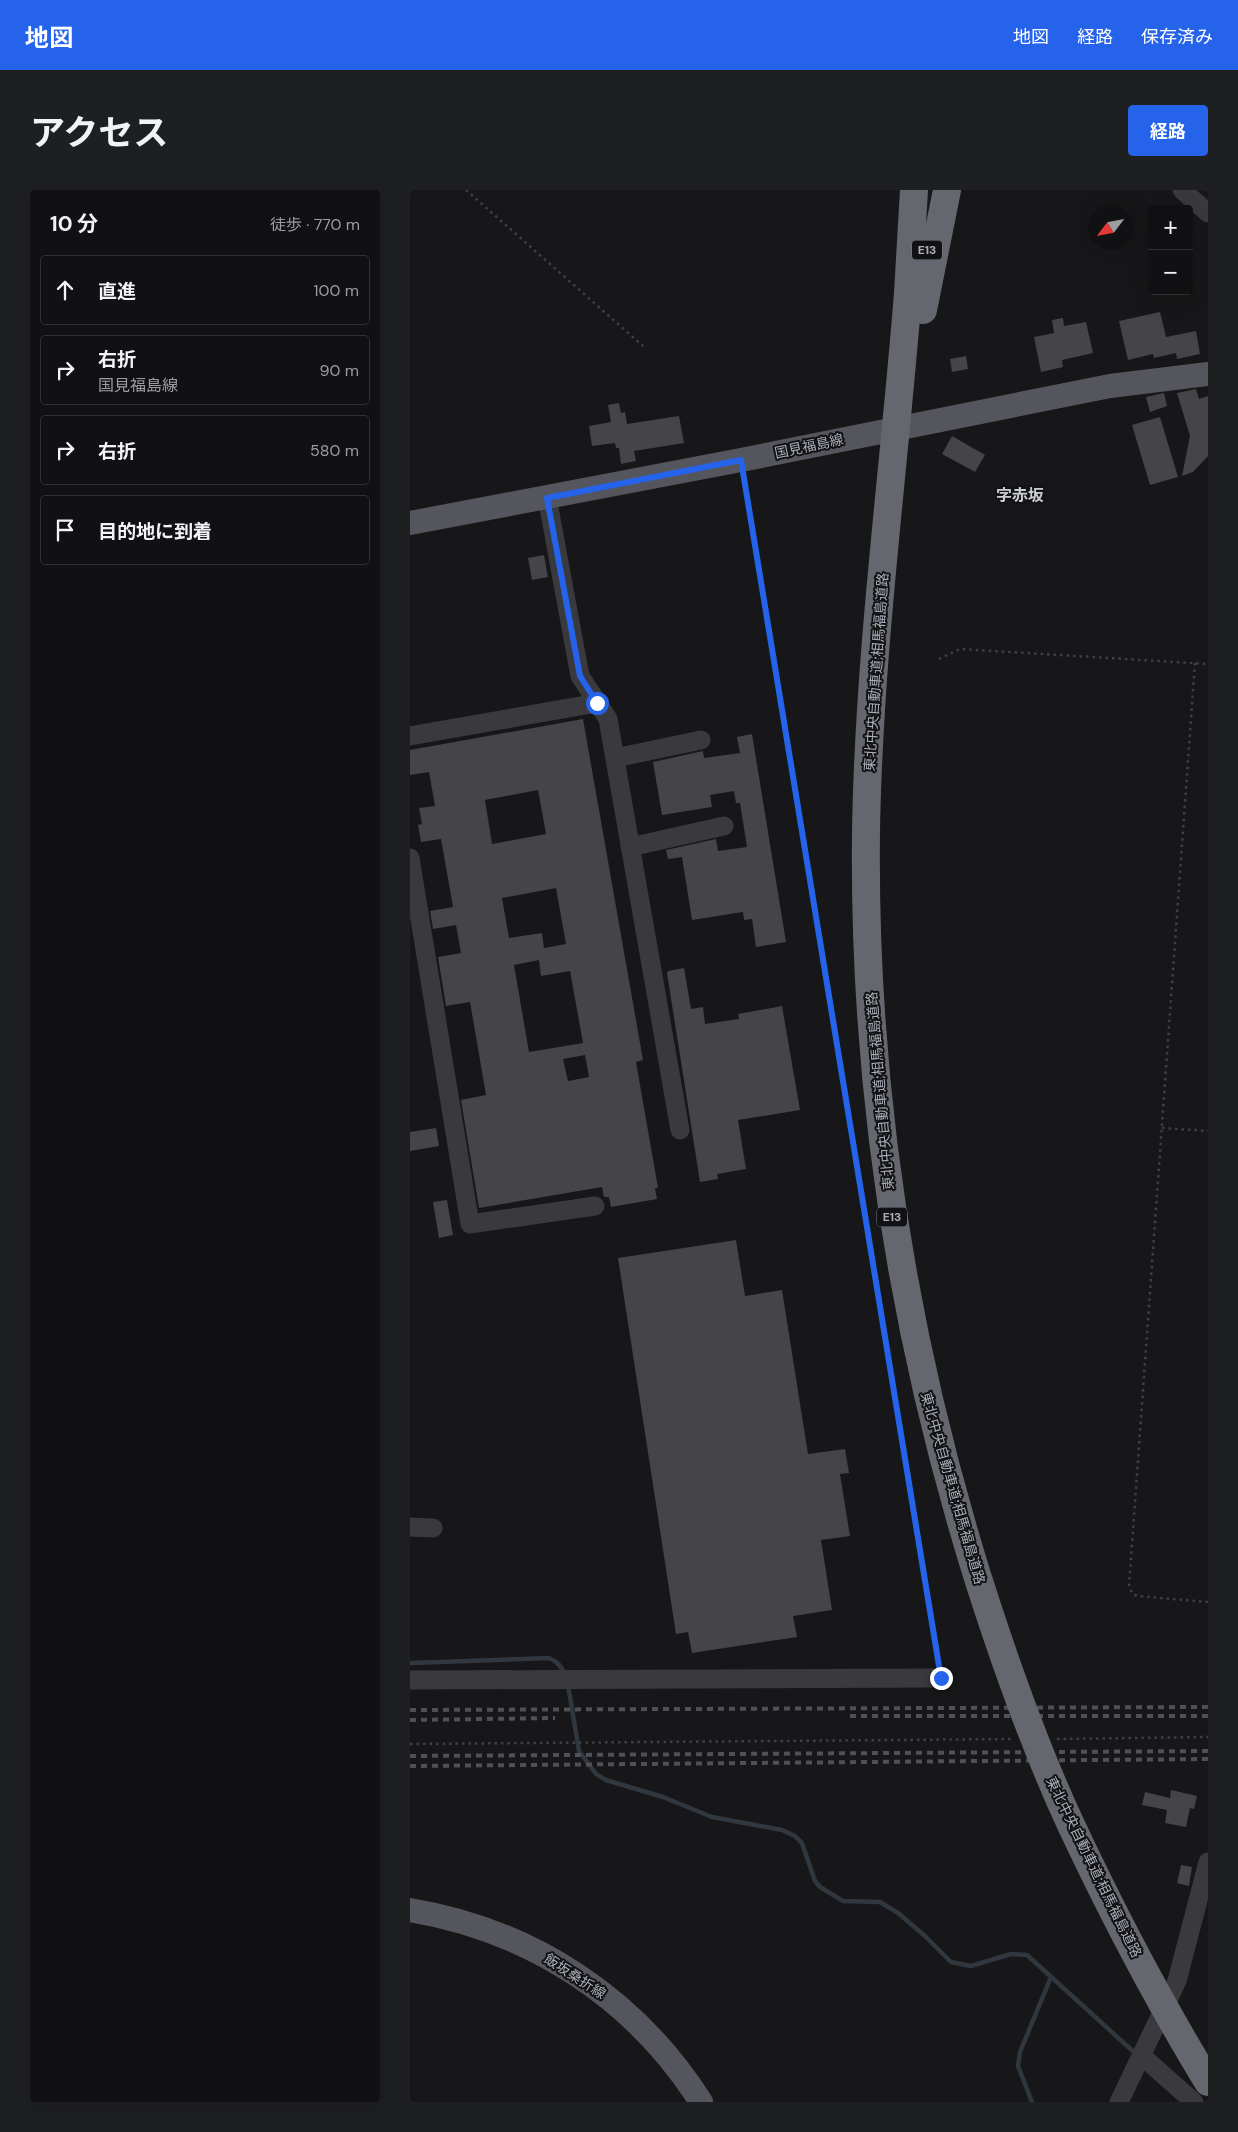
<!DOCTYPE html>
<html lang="ja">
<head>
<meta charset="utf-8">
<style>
	:root { --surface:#111113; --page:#1e1f21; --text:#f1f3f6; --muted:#9c9da0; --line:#303133; --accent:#2563eb }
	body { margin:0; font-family:"DM Sans","Noto Sans JP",sans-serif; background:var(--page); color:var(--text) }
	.controls { position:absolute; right:15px; top:15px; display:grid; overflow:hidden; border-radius:5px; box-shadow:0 5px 20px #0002 }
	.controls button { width:45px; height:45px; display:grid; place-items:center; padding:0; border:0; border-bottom:1px solid var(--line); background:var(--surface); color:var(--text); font:25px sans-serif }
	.compass { position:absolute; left:678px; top:15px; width:45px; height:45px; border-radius:50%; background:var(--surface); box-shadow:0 5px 20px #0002; rotate:238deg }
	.stop { position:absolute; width:15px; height:15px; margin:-11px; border:4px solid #2563eb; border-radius:50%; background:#fff }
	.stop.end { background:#2563eb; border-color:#fff; box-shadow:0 1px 5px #0008 }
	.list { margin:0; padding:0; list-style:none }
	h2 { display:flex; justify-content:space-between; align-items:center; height:65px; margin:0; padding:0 20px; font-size:21px }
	h2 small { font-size:16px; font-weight:400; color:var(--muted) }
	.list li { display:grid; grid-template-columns:32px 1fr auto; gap:15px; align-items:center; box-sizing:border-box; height:70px; margin:0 10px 10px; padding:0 10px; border:1px solid var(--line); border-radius:5px }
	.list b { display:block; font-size:19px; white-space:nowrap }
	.list p { margin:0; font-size:16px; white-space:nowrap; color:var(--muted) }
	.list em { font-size:16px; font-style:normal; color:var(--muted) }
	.icon { flex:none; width:28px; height:28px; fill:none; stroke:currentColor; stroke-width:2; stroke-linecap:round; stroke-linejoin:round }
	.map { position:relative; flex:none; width:798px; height:1912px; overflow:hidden; border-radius:5px }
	header { display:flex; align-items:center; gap:30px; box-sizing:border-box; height:70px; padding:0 25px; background:var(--accent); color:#fff }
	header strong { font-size:24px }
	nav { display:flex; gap:28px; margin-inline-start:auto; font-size:18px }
	.intro { display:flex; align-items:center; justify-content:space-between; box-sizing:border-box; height:120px; padding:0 30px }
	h1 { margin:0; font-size:35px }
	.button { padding:12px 22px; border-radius:5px; background:var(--accent); color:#fff; font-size:18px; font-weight:700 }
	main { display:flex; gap:30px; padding:0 30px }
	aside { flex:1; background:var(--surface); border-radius:5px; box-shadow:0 5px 20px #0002 }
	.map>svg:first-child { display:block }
</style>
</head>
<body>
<header>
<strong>地図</strong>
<nav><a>地図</a><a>経路</a><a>保存済み</a></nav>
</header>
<div class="intro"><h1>アクセス</h1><a class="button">経路</a></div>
<main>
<aside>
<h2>10 分<small>徒歩 · 770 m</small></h2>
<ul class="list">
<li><svg class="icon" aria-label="ahead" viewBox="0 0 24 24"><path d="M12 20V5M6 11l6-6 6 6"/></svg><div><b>直進</b></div><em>100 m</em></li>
<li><svg class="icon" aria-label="right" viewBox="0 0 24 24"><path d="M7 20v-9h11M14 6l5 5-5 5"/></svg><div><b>右折</b><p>国見福島線</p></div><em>90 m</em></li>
<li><svg class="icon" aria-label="right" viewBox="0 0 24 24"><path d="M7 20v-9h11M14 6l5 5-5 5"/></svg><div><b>右折</b></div><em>580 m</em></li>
<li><svg class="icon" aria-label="arrive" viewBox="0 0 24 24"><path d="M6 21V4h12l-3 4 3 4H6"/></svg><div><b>目的地に到着</b></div></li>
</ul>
</aside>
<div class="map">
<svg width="798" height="1912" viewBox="0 0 798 1912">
	<rect width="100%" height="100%" fill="#171719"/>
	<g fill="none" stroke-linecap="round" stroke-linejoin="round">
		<path stroke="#30373e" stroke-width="4.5" d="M0,1473L139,1468C148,1472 151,1476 155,1485
			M158,1495L169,1561L186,1584L196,1590L253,1607L302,1627L372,1640L385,1646L392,1653L405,1691L410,1697L433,1711L470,1712L488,1723L515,1746L541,1772L561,1776L601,1764L617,1765L726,1864
			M622,1912L608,1876L610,1862L641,1787"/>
	</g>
	<path fill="#444449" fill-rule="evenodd" d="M750,122L756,147L786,141L790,164L767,169L766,163L744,168L743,164L718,170L709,131Z
		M653,128L654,136L676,132L683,163L652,170L653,177L631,182L624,147L644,143L642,130Z
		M556,166L558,179L542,182L540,169Z
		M786,199L789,209L798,206V266L783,282L772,286L780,246L767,203Z
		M754,203L757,216L740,222L736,207Z
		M209,213L211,223L215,222L217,234L269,226L274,253L224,261L226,271L211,274L209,258H206L205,253L182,256L179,236L201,232L198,215Z
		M750,227L768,287L740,295L722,235Z
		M542,246L575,265L565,282L532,264Z
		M134,365L138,387L122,390L118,368Z
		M173,529L233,870L226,872L248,998H245L247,1009L201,1017L199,1007H194L192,997L69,1018L51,910L76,905L60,812L36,816L28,767L51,763L46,735L23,739L20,721L43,717L31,649L11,652L8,635L12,634L9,618L25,616L19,582L0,585V560ZM128,600L136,644L82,654L75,610ZM146,698L156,754L134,758L132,743L99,748L92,708ZM129,770L131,786L160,781L173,853L119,862L104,775ZM175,865L179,887L158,891L153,869Z
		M342,544L376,752L346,757L342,729L334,730L333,722L282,730L272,667L258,669L256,660L306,649L308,661L337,657L330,613H326L324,601L300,605L302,617L252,625L243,572L293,561L294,568L330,563L327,547Z
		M274,778L281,819L293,817L295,834L329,829L328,824L372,816L390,920L328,930L336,979L307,984L308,989L290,992L257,783L258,781Z
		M26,938L29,956L0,961V942Z
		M37,1010L43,1045L29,1048L23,1012Z
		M326,1050L335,1106L372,1100L398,1264L435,1259L439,1283L430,1284L440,1346L411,1350L422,1420L383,1426L387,1447L282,1463L278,1442L266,1444L208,1068Z
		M761,1600L787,1606L784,1619L780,1618L776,1637L755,1633L757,1620L732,1615L735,1602L760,1608Z
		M771,1675L782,1677L779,1696L767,1693Z"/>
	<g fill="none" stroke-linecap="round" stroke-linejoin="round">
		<path stroke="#3f4045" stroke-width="2.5" stroke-dasharray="2.5 4" stroke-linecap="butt" d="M56,0L233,156
			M334,287L529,1473
			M529,469L550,459L798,474
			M785,473L719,1396L722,1403L727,1406L798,1412
			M752,938L798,941
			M647,1549L798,1547
			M0,1554L604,1549"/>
		<path stroke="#39393e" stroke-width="19" d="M772,0L798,23
			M137,307L170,486L198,529L270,940
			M0,546L187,513
			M205,568L291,550
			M220,657L314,636
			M0,668L60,1034L185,1016
			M0,1337L23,1338
			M0,1490L531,1488
			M732,1866L784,1912
			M709,1912L767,1791L798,1672"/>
		<path stroke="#55565d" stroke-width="24" d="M0,333L331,270L700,196L798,184
			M0,1720C121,1740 225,1808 291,1912"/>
		<path stroke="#65676e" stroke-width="28" d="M498,103L504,0
			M513,120L537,0"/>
		<path stroke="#505157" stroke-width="4" stroke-dasharray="6 5" stroke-linecap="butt" d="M0,1520L798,1517
			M440,1526H798
			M0,1530L145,1528
			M0,1566L798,1561
			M0,1576L798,1569"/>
		<path stroke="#65676e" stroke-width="28" d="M498,103C484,282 459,461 456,641C453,894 492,1144 567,1385C594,1470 624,1556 662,1637C703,1724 748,1810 798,1892"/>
	</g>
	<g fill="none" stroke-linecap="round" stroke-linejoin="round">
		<path stroke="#2563eb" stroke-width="6" d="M187,513L170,486L137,308L331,270L531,1488"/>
	</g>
	<g text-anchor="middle" stroke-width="4" stroke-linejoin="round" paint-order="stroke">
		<g fill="#121214" stroke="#7c7f87" stroke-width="1">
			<rect x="502" y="50.5" width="30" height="19" rx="4"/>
			<rect x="467" y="1017.5" width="30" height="19" rx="4"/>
		</g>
		<g font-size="12" font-weight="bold" fill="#aaaeb8">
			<text x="517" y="64">E13</text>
			<text x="482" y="1031">E13</text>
		</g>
		<g font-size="14" fill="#aaaeb8" stroke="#121214">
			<text transform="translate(399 256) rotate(-12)" y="5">国見福島線</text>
			<text transform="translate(466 482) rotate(-86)" y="5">東北中央自動車道;相馬福島道路</text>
			<text transform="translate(470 901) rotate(-95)" y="5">東北中央自動車道;相馬福島道路</text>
			<text transform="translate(543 1298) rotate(74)" y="5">東北中央自動車道;相馬福島道路</text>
			<text transform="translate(684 1677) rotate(64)" y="5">東北中央自動車道;相馬福島道路</text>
			<text transform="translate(165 1786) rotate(33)" y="5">飯坂桑折線</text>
		</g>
		<g font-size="16" font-weight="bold" fill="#cbcdd4" stroke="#121214">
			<text x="610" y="311">字赤坂</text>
		</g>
	</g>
</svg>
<div class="controls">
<button>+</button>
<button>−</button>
</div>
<svg class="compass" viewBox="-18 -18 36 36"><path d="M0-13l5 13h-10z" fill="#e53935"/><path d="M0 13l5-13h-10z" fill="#9c9da0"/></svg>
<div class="stop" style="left:187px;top:513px"></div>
<div class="stop end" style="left:531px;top:1488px"></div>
</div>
</main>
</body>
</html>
